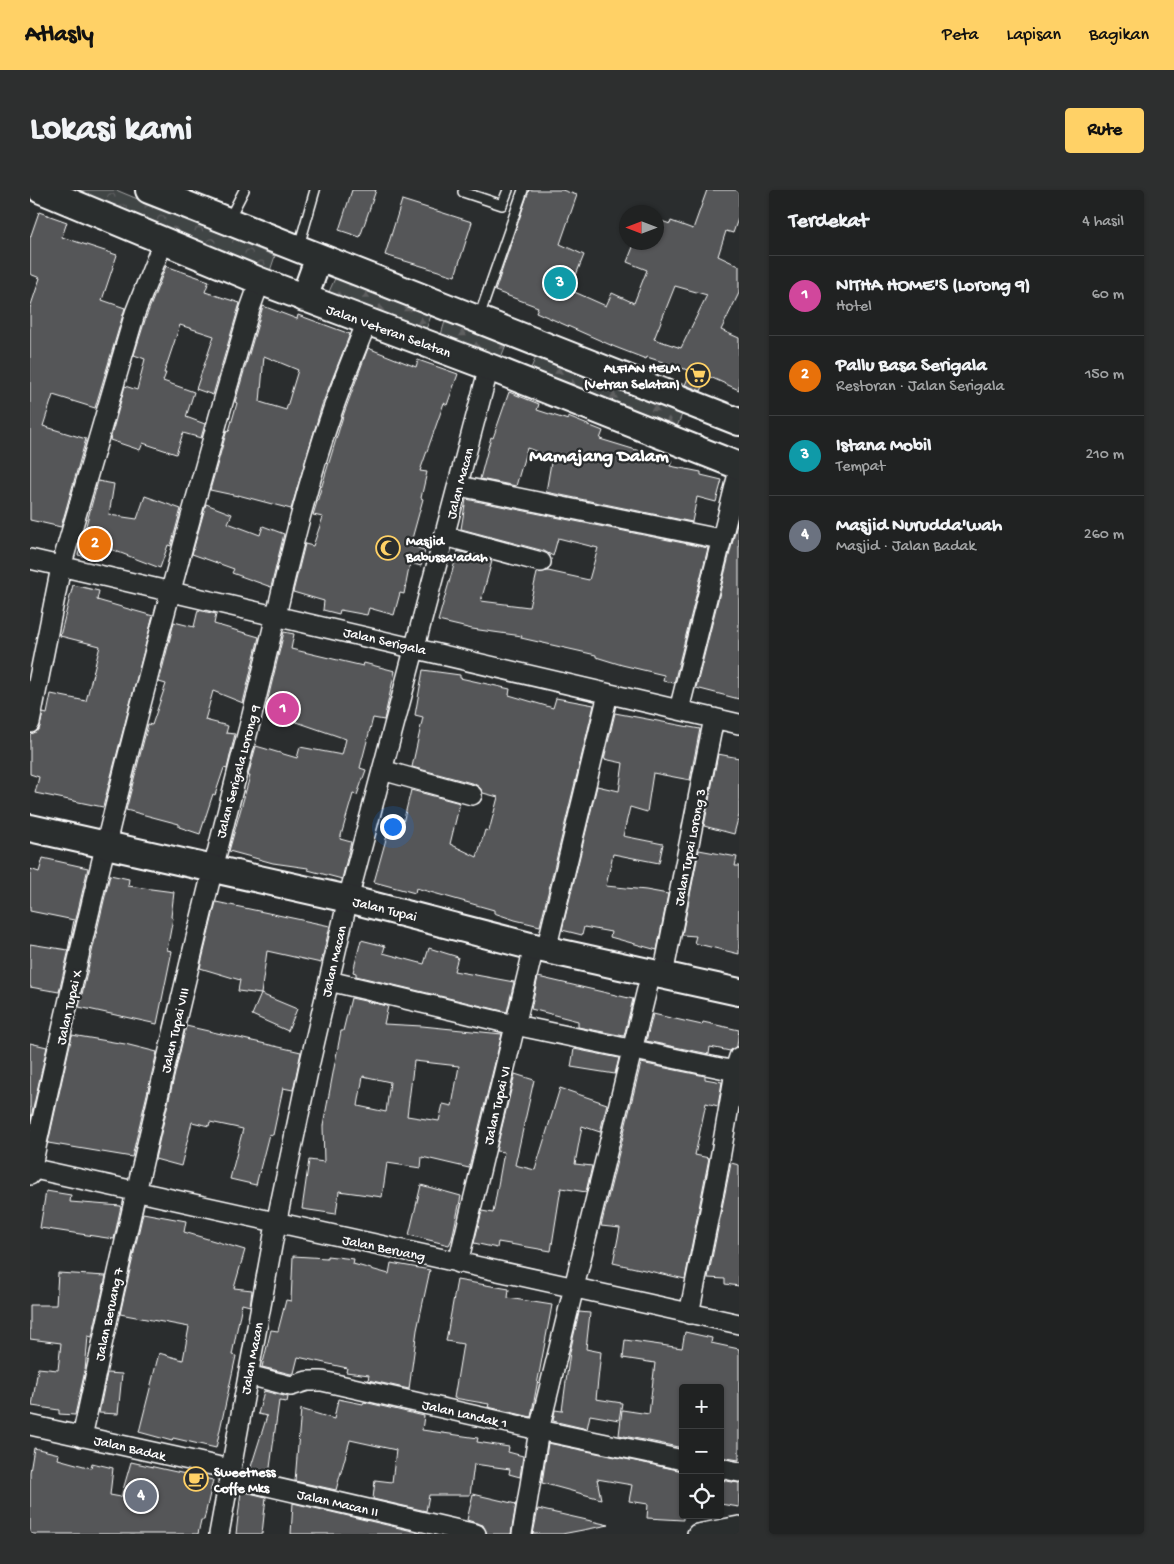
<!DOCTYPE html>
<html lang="id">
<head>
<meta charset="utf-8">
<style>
	:root { --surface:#202222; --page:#2d2f2f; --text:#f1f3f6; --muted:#a2a4a5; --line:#3d3f40; --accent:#ffd166 }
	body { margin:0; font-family:"Gochi Hand",sans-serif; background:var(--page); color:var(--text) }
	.controls { position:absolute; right:15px; bottom:15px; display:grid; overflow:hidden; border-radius:5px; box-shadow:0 1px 4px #0004 }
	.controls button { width:45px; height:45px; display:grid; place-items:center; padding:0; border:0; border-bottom:1px solid var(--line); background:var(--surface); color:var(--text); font:25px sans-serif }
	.compass { position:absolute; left:589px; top:15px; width:45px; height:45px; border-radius:50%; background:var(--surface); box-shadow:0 1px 4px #0004; rotate:270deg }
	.you { position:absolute; left:362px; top:636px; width:18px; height:18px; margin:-12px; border:4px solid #fff; border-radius:50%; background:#1a73e8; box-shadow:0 0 0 8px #1a73e833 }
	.badge { display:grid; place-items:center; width:32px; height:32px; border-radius:50%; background:var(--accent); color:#fff; font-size:16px; font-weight:700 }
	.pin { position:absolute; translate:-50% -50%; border:2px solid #fff; box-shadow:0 1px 5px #0006 }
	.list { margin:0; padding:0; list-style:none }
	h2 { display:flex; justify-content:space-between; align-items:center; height:65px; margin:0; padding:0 20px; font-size:21px }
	h2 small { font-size:16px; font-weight:400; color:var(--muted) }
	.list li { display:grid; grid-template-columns:32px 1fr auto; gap:15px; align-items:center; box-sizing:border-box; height:80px; padding:0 20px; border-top:1px solid var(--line) }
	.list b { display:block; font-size:19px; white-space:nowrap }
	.list p { margin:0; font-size:16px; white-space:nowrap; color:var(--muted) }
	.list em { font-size:16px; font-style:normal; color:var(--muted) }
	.icon { flex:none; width:28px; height:28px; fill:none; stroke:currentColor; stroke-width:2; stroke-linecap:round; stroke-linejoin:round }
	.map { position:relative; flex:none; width:709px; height:1344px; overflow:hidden; border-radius:5px }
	header { display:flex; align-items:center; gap:30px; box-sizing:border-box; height:70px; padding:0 25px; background:var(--accent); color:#111 }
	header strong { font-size:24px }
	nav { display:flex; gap:28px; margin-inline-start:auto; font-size:18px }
	.intro { display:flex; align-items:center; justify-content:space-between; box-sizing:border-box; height:120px; padding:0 30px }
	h1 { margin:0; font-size:35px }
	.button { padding:12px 22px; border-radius:5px; background:var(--accent); color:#111; font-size:18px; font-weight:700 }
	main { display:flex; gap:30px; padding:0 30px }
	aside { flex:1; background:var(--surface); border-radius:5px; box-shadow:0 1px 4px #0004 }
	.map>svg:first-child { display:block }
</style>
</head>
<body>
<header>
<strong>Atlasly</strong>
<nav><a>Peta</a><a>Lapisan</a><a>Bagikan</a></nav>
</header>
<div class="intro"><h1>Lokasi kami</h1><a class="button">Rute</a></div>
<main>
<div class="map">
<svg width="709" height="1344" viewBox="0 0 709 1344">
	<defs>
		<pattern id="forest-firs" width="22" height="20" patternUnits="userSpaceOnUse" patternTransform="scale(1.25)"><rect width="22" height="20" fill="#414445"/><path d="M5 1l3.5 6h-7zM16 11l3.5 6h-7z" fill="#5e6061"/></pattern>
		<pattern id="park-crowns" width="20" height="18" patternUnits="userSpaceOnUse" patternTransform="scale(1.25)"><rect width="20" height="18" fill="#414445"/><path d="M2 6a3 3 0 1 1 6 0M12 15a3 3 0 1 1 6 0" fill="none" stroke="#5e6061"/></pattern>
	</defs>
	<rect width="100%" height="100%" fill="#2a2d2e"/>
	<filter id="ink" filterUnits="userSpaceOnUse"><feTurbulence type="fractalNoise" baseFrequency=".02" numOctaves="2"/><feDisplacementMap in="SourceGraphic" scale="10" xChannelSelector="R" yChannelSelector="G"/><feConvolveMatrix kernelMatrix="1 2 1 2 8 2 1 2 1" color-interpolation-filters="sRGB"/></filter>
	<g filter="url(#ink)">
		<path fill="url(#forest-firs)" stroke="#a0a2a2" d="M311,75L406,113L391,152L293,115Z
			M419,118L481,142L466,180L407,158Z
			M511,155L657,212L642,249L495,192Z"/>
		<path fill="url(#park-crowns)" stroke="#a0a2a2" d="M41,0H86L245,66L240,81Z"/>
		<path fill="#555758" stroke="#fff" fill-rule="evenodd" d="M322,0H346L330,47L309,40Z
			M499,0H532L547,5L530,54L554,65L540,100L576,116L582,103L604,113L617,80L597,72L605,52H626V29L640,34L641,31L663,39L677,0H709V26L703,43L696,41L688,66L709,76V103L691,140L709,148V200L678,186L671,201L655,195L661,181L617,167L616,169L585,157L506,122L508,117L465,101ZM645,96L677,105L651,158L624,149Z
			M372,10L442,32L425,86L355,65Z
			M9,22L37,32L32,47L87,65L72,110L95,118L65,218L23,205L13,236L56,249L31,337L0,330V118L10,88L0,84V48Z
			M136,76L179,91L175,102L210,113L183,205L166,199L184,146L150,135L134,183H136L133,191L164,202L156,227L175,234L171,248L153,243L146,264L113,253L110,260L80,250L95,196L107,200L115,169L104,165L116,127Z
			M233,116L267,129L268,125L320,144L292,215L261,319L208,305V306L180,300L197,240L199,241L207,213L205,212ZM234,166L268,180L256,220L230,212Z
			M338,158L386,177L388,170L428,184L417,215L414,213L390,281L397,282L391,308L393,309L380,356L395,360L391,376L380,373L374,404L370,403L364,425L339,418L337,425L310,420L309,424L293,420L294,411L263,402L275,354L283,356L293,327L283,325L314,223Z
			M479,202L509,214L507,220L538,230V227L573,241L570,249L642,271L640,276L671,282V285L692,290L686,312L667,307L662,332L516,302L522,267L497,258L486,296L450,289L461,247L463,248Z
			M68,291L84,294L79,325L107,329L115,306L151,319L141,356L138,355L130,378L75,357L71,370L48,365Z
			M436,309L678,358L644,493L633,491L634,485L592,475L566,467V465L491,448L492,446L442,439L408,431L428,361L462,371L451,411L499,417L507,383L518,381L559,390L568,358L528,348L523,366L514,361L431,339Z
			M176,314L202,324L198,333L230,345L233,336L254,344L241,397L202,383L204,379L162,364Z
			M709,326V509L666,498Z
			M43,395L69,401L67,410L123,426L73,617L5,603L9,587L0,584V544L9,540L13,523L17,524L21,504L56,511L70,456L30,446Z
			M168,420L186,424L184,434L229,447L213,513L183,501L175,530L198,536L196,543L205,544L197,579L194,578L185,605L183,604L170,644L149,637V634L96,620L118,534L122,535L136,494L129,492L144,432L164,437Z
			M254,442L264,444L261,459L333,476L334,473L365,481L354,530L343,528L330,578L336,580L327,605L323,604L310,649L321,652L312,689L278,680V678L243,673L199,661L220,586H218L226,556L267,568L270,557L312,565L316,549L235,521Z
			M393,480L430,485V488L480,499L479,505L523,518L526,508L564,515L510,736L485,730L464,723V720L386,698L385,703L344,692L358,642L370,645L381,600L430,613L420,654L447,667L455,640L459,641L468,607L453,603L450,598L445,594L382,577L393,527L385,525Z
			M585,523L670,539L660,590L623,583L617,622L600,617L593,646L633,654L629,673L583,664L576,696L616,700L638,704L627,760L580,747L581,742L554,737L552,745L532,740L567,596L589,601L593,573L574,569Z
			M688,564L709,568V625L704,644L674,636Z
			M669,660L707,667L705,676H709V764L664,753L666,746L652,745Z
			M13,668L58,678L29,802L0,797V754L38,760L44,730L0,721V679L9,682Z
			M80,685L99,689L98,696L144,702L141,727L143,728L137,760L142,761L127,834L49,817Z
			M186,712L300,736L291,773L237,761L231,804L208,801L210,790L170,778Z
			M331,750L355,756L353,763L394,774L399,758L428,767L424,781L484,792L477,822L326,786V783L323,782Z
			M508,787L603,809L594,846L548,837V831L501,819Z
			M231,804L267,819L258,841L222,825Z
			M321,808L358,816L354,834L392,836L472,844L439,978L392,967L391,978L357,973L352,1007L309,1001L306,1024L272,1019L279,970L294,972L293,936L311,841H313ZM384,871L429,876L422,916L413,914L409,931L377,926ZM333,886L360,892L356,922L328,916Z
			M623,824L672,835L673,832L709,840L707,856L700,861L680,857L679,864L616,851Z
			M156,836L271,862L263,900L253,898L243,945L239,944L226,995L200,989L213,939L180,932L179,936L162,932L151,976L125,969Z
			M42,845L95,854L127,862L102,967L18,953Z
			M0,853L17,857L0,932Z
			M544,859L589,868L585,884L541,877Z
			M611,873L675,886V889L692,892L688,916L676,913L665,965L679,968L655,1089L583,1073L590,1038L571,1036Z
			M485,884L504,890L485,975L505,980L530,898L577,914L570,942L552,936L545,974L562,976L556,1002L531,998L521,1061L468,1052L467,1058L444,1053L452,1021L463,1023L474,962L466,961Z
			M701,973L709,975V1096L695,1094V1089L678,1088Z
			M391,995L431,1006L422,1049L419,1055L379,1045Z
			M16,1001L41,1005L40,1012L91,1016L84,1049L10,1038Z
			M113,1023L156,1031L154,1042L215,1060L204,1098L222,1100L220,1116L212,1114L202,1165L206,1166L186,1258L143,1248L142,1251L109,1242L129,1163L153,1170L159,1137L90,1124Z
			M263,1066L297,1068V1066L324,1069L323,1074L359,1084L361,1073L400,1080L387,1140L379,1199L338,1190L339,1185L316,1182L317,1178L268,1167L264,1183L261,1184L232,1177L241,1140L248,1141L256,1110L261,1111Z
			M28,1083L76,1086L62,1147L58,1146L55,1181L45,1225L29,1224V1220L2,1216L8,1178L28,1180L31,1153L0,1149V1115H26Z
			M427,1090L479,1099L478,1108L522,1115L501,1227L458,1217L459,1214L424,1208L433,1154L416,1151Z
			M549,1122L560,1123L556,1159L571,1162L566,1209L592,1213L589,1230L560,1225L557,1239L523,1231L525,1220L532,1221L540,1162Z
			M655,1142L682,1148L681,1153L709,1159V1270L690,1267V1198H653V1258L589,1245L592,1220L619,1224L625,1173L593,1168L595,1150L652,1158Z
			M77,1183L92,1184L88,1224L69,1223Z
			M234,1201L258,1207L257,1212L249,1211L239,1285L220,1280L237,1226L228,1224Z
			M308,1209L333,1214L334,1212L394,1226L392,1240L448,1248L447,1252L479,1257L478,1262L493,1266L490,1287L479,1284L480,1279L444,1274L440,1305H399L396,1321L343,1309L345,1290L362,1292L366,1260L320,1250L306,1300L265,1291L271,1219L304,1229Z
			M518,1253L653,1281V1330L617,1328L618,1314L599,1311L602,1295L567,1289L571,1309L512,1293Z
			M4,1258L29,1264L28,1269L61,1278L62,1273L83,1278L80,1305L91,1307L101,1272L183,1290L174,1330H171L168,1344H0V1282Z
			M690,1290L709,1293V1317L690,1314Z
			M211,1301L236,1307L232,1344H206Z
			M443,1304L486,1314L481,1344H457L453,1335L437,1330Z
			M263,1313L391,1343L390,1344H261Z
			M508,1319L579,1335L532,1344H503Z"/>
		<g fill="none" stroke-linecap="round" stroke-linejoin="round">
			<g stroke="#fff" stroke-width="12">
				<path id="lane" d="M433,2L472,15L478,0
					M199,29L214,0
					M269,56L285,0
					M449,127L493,0"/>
			</g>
			<g stroke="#fff" stroke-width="22">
				<path id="street" d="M429,296L690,349
					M415,346L511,372
					M0,369L709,534
					M649,520L709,280
					M0,533L31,377L105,123L133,52
					M352,580L442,605
					M516,760L578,504
					M633,785L684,528
					M299,791L485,835L700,880L706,876L709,867
					M0,978L709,1134
					M0,985C62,694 136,405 220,119L230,91
					M428,1073L504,757
					M659,1124L687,986L706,876
					M218,1185L261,1196L277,1191H292L509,1240L653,1270
					M0,1235L200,1279
					M52,1247C103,1009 158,772 219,537C246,431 267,322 303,219C313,190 325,161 337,132
					M690,1278L709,1282
					M199,1287L446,1344
					M189,1344L246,1034L280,872L318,709L459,177
					M492,1344L509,1240L621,783
					M667,1344L709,1336"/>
			</g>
			<g stroke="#fff" stroke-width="30">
				<path id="secondary" d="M11,0L230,91L459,177L709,276
					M119,0L709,232
					M274,108L289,67
					M0,638L318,709L504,757L709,802"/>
			</g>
			<use href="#lane" stroke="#2a2d2e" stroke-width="9"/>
			<use href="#street" stroke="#2a2d2e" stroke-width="19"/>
			<use href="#secondary" stroke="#2a2d2e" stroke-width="26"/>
		</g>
	</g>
	<defs>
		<g id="supermarket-ring" transform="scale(1.25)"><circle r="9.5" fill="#2a2d2e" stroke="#ffd166" stroke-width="1.5"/><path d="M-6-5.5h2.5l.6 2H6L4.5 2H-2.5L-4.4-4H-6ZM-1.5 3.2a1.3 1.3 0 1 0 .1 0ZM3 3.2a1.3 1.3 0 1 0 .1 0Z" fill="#ffd166"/></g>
		<g id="mosque-ring" transform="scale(1.25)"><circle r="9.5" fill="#2a2d2e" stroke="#ffd166" stroke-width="1.5"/><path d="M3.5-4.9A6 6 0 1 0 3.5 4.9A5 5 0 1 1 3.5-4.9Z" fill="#ffd166"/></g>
		<g id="cafe-ring" transform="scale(1.25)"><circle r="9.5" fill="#2a2d2e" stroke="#ffd166" stroke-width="1.5"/><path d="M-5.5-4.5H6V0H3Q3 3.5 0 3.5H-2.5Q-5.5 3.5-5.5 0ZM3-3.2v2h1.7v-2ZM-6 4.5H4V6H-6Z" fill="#ffd166"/></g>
	</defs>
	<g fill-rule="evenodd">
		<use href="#supermarket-ring" x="668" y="185"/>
		<use href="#mosque-ring" x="358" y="358"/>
		<use href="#cafe-ring" x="166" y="1289"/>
	</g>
	<g text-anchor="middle" stroke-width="4.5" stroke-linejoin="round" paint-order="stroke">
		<g font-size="14" fill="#fff" stroke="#2a2d2e">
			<text transform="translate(359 140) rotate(20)" y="5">Jalan Veteran Selatan</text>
			<text transform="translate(429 293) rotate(-75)" y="5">Jalan Macan</text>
			<text transform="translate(355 450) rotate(13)" y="5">Jalan Serigala</text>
			<text transform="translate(207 581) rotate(-75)" y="5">Jalan Serigala Lorong 9</text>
			<text transform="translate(659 657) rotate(-79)" y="5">Jalan Tupai Lorong 3</text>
			<text transform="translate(355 718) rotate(14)" y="5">Jalan Tupai</text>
			<text transform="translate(303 771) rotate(-77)" y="5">Jalan Macan</text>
			<text transform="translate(38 817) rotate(-77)" y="5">Jalan Tupai X</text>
			<text transform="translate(144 840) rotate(-77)" y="5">Jalan Tupai VIII</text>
			<text transform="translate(466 915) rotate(-77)" y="5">Jalan Tupai VI</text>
			<text transform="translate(354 1057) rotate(12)" y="5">Jalan Beruang</text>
			<text transform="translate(78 1124) rotate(-78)" y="5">Jalan Beruang 7</text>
			<text transform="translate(221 1168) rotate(-79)" y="5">Jalan Macan</text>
			<text transform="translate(435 1223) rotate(13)" y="5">Jalan Landak 1</text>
			<text transform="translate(100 1257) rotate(13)" y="5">Jalan Badak</text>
			<text transform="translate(308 1312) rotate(13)" y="5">Jalan Macan II</text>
		</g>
		<g font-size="14" font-weight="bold" fill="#fff" stroke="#2a2d2e" text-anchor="start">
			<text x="650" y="182" text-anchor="end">ALFIAN HELM<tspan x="650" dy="16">(Vetran Selatan)</tspan></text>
			<text x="376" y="355">Masjid<tspan x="376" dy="16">Babussa'adah</tspan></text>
			<text x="184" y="1286">Sweetness<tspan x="184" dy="16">Coffe Mks</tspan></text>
		</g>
		<g font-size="19" font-weight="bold" fill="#fff" stroke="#2a2d2e">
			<text x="569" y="271">Mamajang Dalam</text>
		</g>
	</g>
</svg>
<div class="controls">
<button>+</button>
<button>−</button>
<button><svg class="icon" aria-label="locate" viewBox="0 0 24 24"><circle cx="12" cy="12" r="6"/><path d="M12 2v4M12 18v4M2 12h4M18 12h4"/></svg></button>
</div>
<svg class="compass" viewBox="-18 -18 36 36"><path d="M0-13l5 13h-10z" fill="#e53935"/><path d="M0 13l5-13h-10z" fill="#a2a4a5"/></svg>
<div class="you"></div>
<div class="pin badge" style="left:253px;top:519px;background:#d1479c">1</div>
<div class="pin badge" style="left:65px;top:354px;background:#e8710a">2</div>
<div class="pin badge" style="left:530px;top:93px;background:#0f9aa8">3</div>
<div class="pin badge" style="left:111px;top:1306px;background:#6b7280">4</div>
</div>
<aside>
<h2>Terdekat<small>4 hasil</small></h2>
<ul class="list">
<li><span class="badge" style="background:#d1479c">1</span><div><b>NITHA HOME'S (Lorong 9)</b><p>Hotel</p></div><em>60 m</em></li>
<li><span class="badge" style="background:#e8710a">2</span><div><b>Pallu Basa Serigala</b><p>Restoran · Jalan Serigala</p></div><em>150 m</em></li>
<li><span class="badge" style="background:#0f9aa8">3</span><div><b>Istana Mobil</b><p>Tempat</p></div><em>210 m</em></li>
<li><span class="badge" style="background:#6b7280">4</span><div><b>Masjid Nurudda'wah</b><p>Masjid · Jalan Badak</p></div><em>260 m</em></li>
</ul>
</aside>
</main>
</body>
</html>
